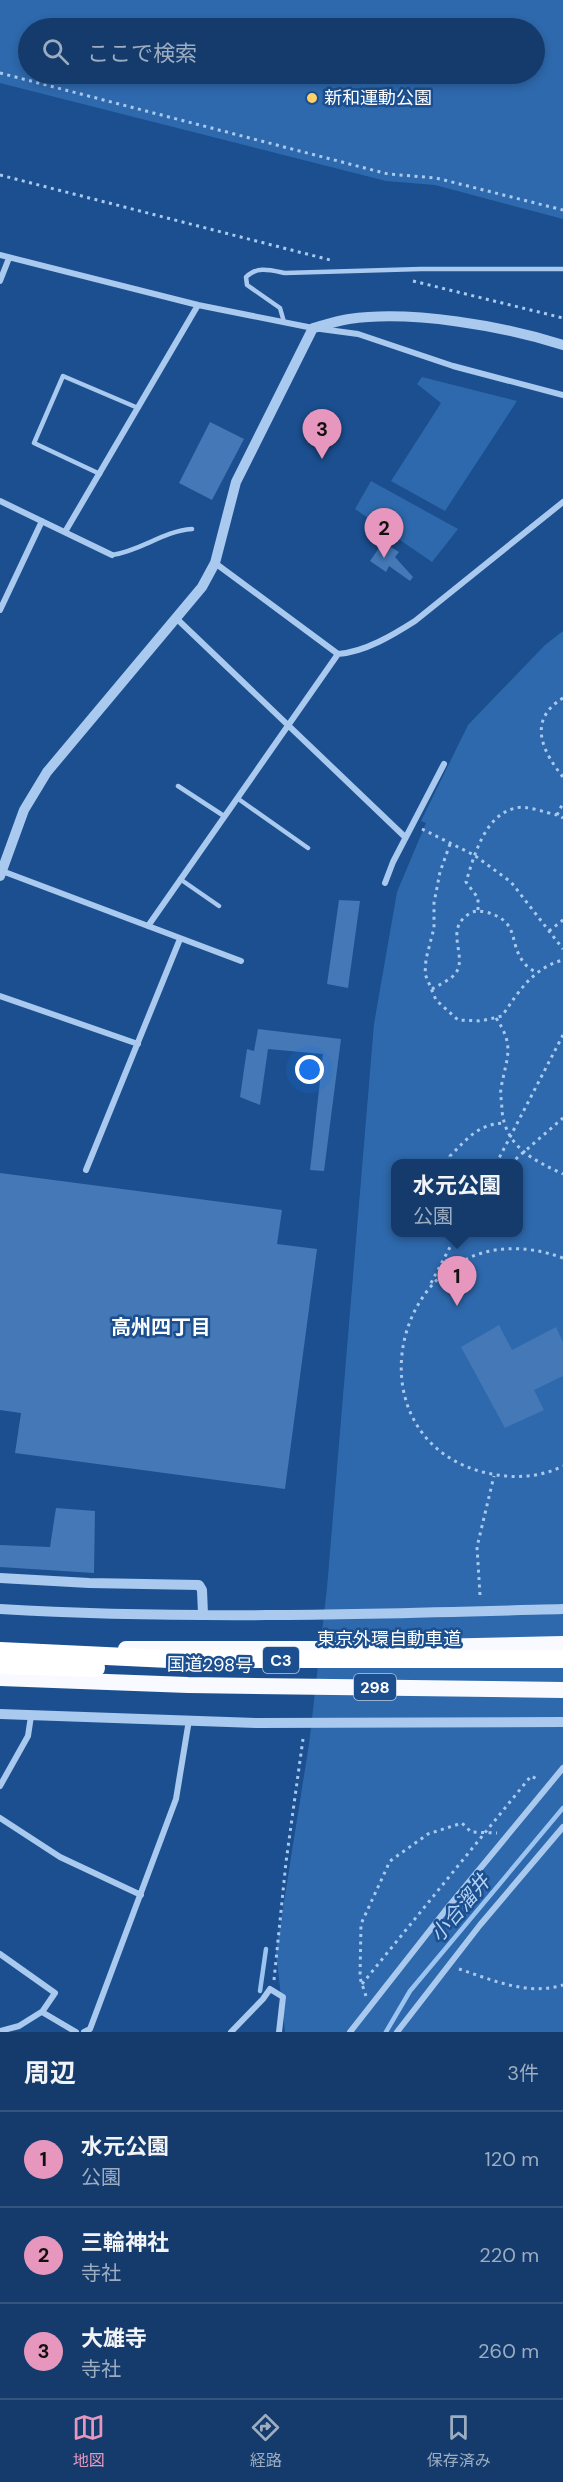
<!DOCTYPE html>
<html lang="ja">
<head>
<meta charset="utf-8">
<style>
	:root { --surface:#143b6b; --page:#214673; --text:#f1f3f6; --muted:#9dadc1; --line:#33557e; --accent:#e797bd }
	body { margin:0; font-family:"DM Sans","Noto Sans JP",sans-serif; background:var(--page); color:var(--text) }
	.you { position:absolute; left:310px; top:1070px; width:21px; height:21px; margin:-15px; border:4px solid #fff; border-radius:50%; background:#1a73e8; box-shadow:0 0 0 9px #1a73e833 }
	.badge { display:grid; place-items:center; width:39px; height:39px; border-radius:50%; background:var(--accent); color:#111; font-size:20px; font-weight:700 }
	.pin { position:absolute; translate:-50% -50px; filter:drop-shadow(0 2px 3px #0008) }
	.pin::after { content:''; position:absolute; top:32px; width:21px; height:18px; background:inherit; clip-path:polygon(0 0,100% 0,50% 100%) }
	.popup { position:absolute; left:391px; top:1159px; width:132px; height:78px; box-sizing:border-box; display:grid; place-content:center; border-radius:12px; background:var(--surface); filter:drop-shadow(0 2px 4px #0005); font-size:20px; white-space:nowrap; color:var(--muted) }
	.popup b { font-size:22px; color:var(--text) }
	.popup::after { content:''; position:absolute; left:50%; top:100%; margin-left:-12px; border:12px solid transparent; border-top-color:var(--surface) }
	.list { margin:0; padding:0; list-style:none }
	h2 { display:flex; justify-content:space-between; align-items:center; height:78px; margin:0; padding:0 24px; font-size:26px }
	h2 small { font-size:20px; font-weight:400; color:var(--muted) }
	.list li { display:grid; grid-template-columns:39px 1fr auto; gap:18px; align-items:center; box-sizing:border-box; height:96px; padding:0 24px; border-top:2px solid var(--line) }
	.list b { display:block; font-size:22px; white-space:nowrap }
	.list p { margin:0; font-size:20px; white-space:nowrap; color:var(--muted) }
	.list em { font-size:20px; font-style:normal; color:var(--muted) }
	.icon { flex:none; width:33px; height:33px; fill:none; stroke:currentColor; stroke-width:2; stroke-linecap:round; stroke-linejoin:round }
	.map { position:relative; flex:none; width:563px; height:2032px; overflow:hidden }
	.search { position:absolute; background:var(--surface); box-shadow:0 3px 9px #0003; left:18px; right:18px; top:18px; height:66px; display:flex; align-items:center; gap:15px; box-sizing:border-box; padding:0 21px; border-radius:33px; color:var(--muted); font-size:22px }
	.sheet { height:366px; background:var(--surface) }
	nav { display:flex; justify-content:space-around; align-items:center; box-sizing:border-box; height:84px; border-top:2px solid var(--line); background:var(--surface); font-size:16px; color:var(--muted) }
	nav a { display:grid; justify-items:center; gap:3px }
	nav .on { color:var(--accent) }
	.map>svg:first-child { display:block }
</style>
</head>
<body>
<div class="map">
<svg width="563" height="2032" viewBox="0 0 563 2032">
	<rect width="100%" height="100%" fill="#1b4f8f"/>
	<path fill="#2e69ad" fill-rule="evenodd" d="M0,0H563V219L435,185L386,181L0,83ZM28,28H534V74H28Z
		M422,377L517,401L445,511L391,481L441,403L417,384Z
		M371,481L458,529L432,562L355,509Z
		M563,631V2032H285L276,1952L309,1744L327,1588L374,1024L397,892L426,823L421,821L468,725L545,645ZM396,1164H518V1232H396Z"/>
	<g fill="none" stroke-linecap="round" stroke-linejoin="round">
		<path stroke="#9cc4f0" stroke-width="4.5" d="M260,1991L266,1949
			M386,2032L410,1991L563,1808"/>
	</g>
	<path fill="#4478b7" d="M210,422L244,439L212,500L179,483Z
		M383,542L399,552L395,557L413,577L410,581L389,566L386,572L370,561Z
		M339,900L360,901L348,988L327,984Z
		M258,1029L341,1039L324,1171L310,1170L323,1054L268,1049L260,1105L240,1097L247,1049L254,1051Z
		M0,1173L282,1210L277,1244L317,1249L285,1489L15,1453L21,1413L0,1410Z
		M499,1325L512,1350L556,1327L563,1342V1376L534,1390L544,1410L505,1428L461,1347Z
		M56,1508L95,1511L94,1573L0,1567V1545L50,1547Z"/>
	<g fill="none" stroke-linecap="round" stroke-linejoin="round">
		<path stroke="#a9c9ee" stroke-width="3" stroke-dasharray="3 4.5" stroke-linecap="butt" d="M0,73L388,174L436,178L563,210
			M0,175L334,261
			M413,281L563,318
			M563,698C527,720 542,751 563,777
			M557,815L563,803
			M422,829L474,855L511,882L563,949
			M450,844L440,872L434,903V928L426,959L425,974L436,1000L458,1020L481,1021L502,1016C519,991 533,968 563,960
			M478,910V898L466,882C474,856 485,814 516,808C527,805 546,813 557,815L563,818
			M549,931L563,920
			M432,989C439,985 450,980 455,974C469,957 443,930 469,914C475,910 480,911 486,912C522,922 507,943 525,964C528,968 533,970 536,973
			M496,1018C515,1046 507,1056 501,1088C500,1095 502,1103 502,1111C506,1147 533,1160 563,1174
			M451,1164L450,1156C467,1139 478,1124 504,1123
			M496,1164L563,1035
			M510,1164L563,1118
			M563,1258C404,1200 337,1428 479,1471C507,1479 537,1479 563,1466
			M431,1283L458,1232
			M480,1595L477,1547L494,1476
			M459,1969C493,1980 527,1996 563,1985
			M274,1980L286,1862L303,1739
			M362,1984L531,1776L539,1780
			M366,1996L360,1978L361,1924L390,1861L428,1834L462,1823L471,1832L497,1833"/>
		<path stroke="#a9c9ee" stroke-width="4.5" d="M284,322L280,308L247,285L246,277C257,266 270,270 285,273L421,269H563
			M100,474L34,443L63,376L138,408
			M112,555C141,551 163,531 192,529
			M178,786L224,816
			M237,798L308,848
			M180,879L219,906"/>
		<path stroke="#a9c9ee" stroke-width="6" d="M0,255L198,305L313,328L358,334L453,366L563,395
			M0,281L9,258
			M0,501L112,555
			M65,532L198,305
			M215,563L338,654C365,652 393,635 415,621L563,502
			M0,610L42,521
			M176,618L405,837
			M2,871L241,961
			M385,883L393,862L444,764
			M148,926L338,654
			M0,996L138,1044
			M86,1170L180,939
			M0,1786L28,1736L31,1716
			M0,1818L60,1857L141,1895
			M0,1954L55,1993L42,2012L76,2032
			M0,2031L19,2026L43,2011
			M84,2032L90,2029L176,1799L189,1720
			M231,2032L263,1999L270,1989L283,1997L279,2032
			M350,2032L445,1911L563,1768
			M397,2032L480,1925L563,1827"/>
		<path stroke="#a9c9ee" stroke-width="10" d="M0,876L24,810L47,772L202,587L215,563L236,482L313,328C324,325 337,321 349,319C412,310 503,326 563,345
			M0,1578L89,1583L199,1585L202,1590L203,1614
			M0,1609C187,1620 376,1614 563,1609
			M0,1714L256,1723L563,1722"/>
		<path stroke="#f8faff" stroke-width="16" d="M126,1649H337L563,1644
			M0,1678L188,1685L563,1690"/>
		<path stroke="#fff" stroke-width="18" d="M0,1651L169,1659H563
			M0,1665L96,1668"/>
	</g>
	<circle fill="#ffd166" stroke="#1b4f8f" stroke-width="2" cx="312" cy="98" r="6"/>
	<g text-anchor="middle" stroke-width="5" stroke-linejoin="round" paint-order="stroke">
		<g fill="#1b4f8f" stroke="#bbcadd" stroke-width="1.5">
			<rect x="263" y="1647" width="36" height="26" rx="4.5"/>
			<rect x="354" y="1674" width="42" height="26" rx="4.5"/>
		</g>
		<g font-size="16" font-weight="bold" fill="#fff">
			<text x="281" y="1666">C3</text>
			<text x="375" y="1693">298</text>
		</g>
		<g font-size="18" fill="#fff" stroke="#1b4f8f" text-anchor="start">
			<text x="324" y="104">新和運動公園</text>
		</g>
		<g font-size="18" fill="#fff" stroke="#1b4f8f">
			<text x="389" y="1645">東京外環自動車道</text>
			<text transform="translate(210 1665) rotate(1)" y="6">国道298号</text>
		</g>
		<g font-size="20" font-weight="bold" fill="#fff" stroke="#1b4f8f">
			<text x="161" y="1334">高州四丁目</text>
		</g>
		<g font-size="20" font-style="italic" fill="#b5d3f5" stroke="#1b4f8f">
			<text transform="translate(460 1908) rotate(-50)" y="7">小合溜井</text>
		</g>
	</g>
</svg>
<div class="you"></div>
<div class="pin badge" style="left:457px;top:1306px">1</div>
<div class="popup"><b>水元公園</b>公園</div>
<div class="pin badge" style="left:384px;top:558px">2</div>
<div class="pin badge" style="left:322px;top:459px">3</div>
<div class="search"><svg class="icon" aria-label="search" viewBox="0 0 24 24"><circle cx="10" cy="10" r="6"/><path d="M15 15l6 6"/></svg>ここで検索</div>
</div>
<section class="sheet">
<h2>周辺<small>3件</small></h2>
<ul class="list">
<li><span class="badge">1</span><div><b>水元公園</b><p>公園</p></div><em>120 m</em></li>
<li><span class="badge">2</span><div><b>三輪神社</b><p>寺社</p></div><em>220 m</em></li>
<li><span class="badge">3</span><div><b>大雄寺</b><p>寺社</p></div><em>260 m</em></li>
</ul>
</section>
<nav>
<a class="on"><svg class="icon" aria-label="map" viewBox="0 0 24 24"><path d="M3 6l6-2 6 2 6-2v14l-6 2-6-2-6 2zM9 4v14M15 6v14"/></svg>地図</a>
<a><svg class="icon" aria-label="directions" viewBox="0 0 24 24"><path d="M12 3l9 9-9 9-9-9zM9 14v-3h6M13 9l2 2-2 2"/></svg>経路</a>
<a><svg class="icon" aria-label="saved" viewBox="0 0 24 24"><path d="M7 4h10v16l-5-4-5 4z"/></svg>保存済み</a>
</nav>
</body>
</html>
